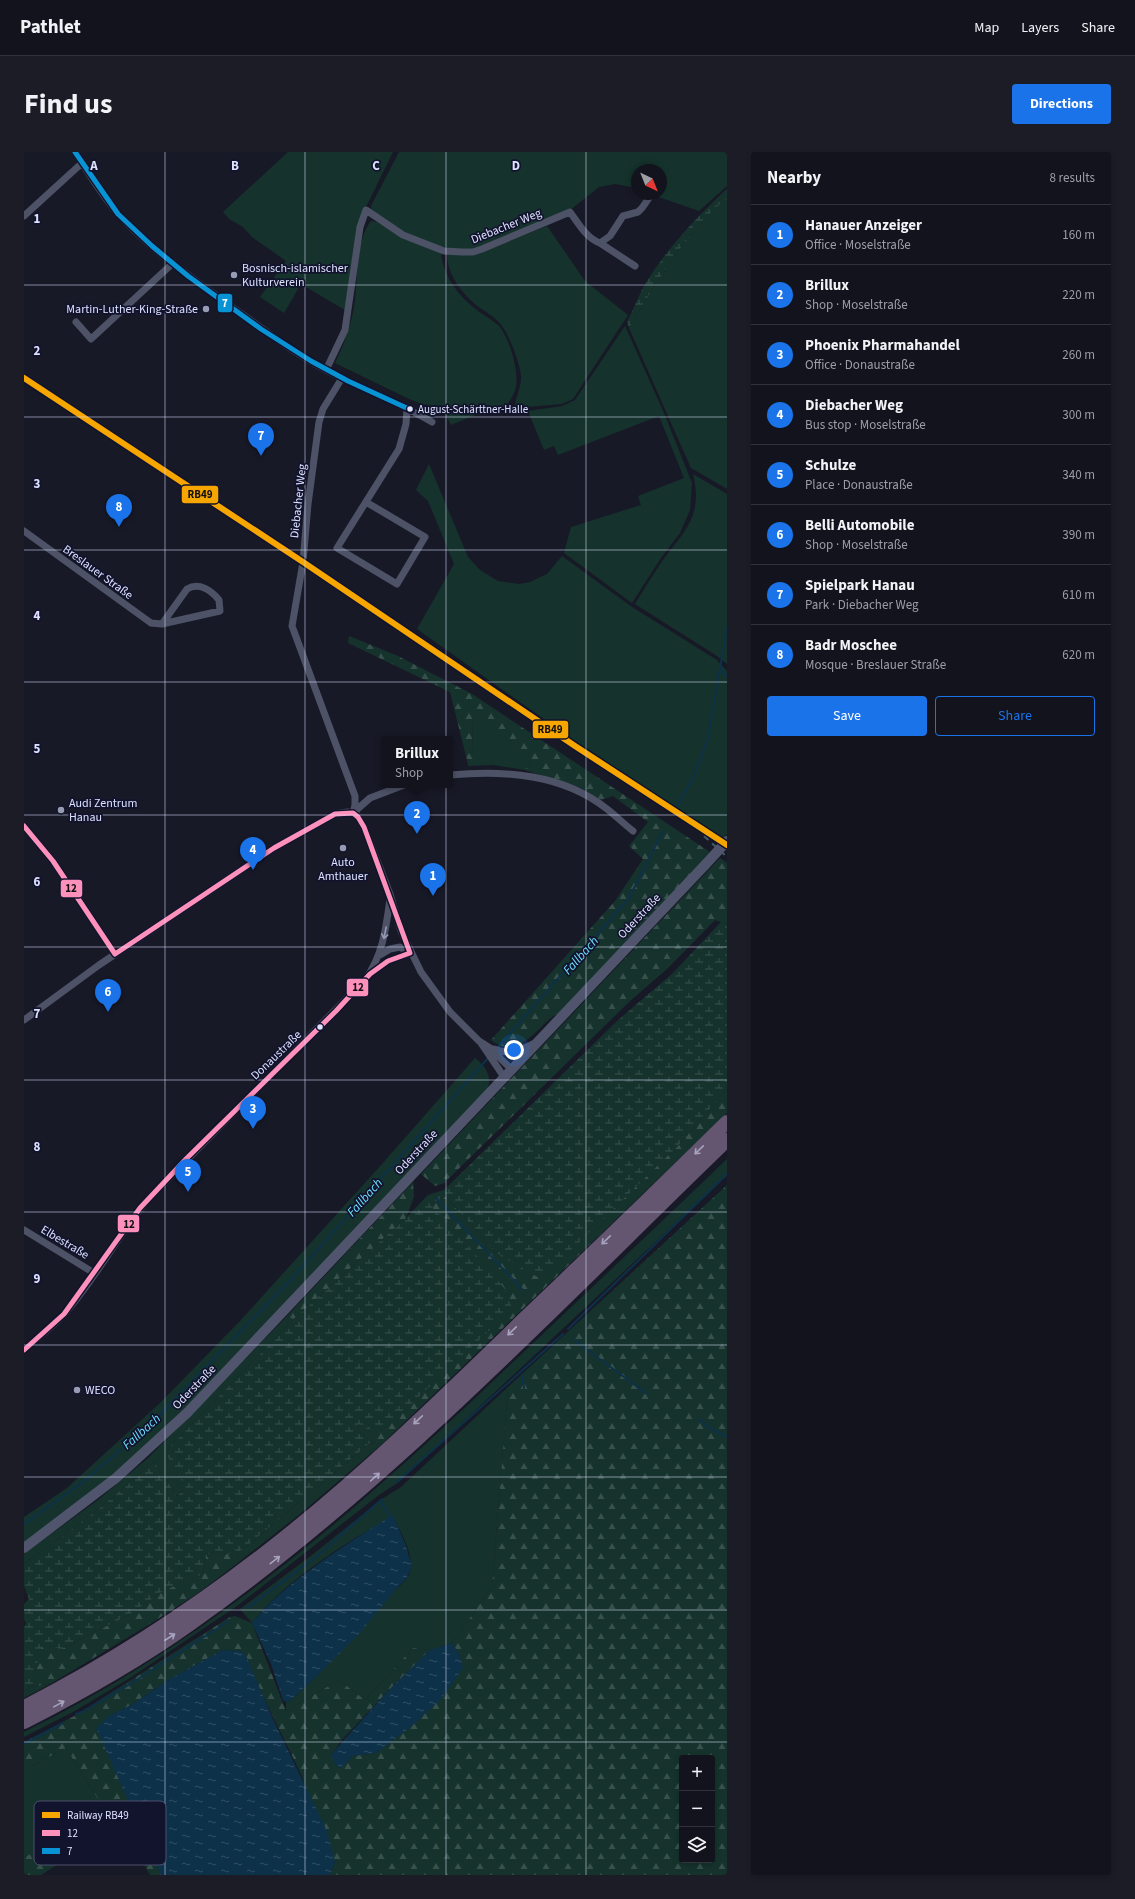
<!DOCTYPE html>
<html lang="en">
<head>
<meta charset="utf-8">
<style>
	:root { --surface:#12131d; --page:#1b1c26; --text:#f1f3f6; --muted:#9c9ea4; --line:#31323b; --accent:#1a73e8 }
	body { margin:0; font-family:"Source Sans 3",sans-serif; background:var(--page); color:var(--text) }
	.controls { position:absolute; right:12px; bottom:12px; display:grid; overflow:hidden; border-radius:4px; box-shadow:0 2px 6px #0003 }
	.controls button { width:36px; height:36px; display:grid; place-items:center; padding:0; border:0; border-bottom:1px solid var(--line); background:var(--surface); color:var(--text); font:20px sans-serif }
	.compass { position:absolute; left:607px; top:12px; width:36px; height:36px; border-radius:50%; background:var(--surface); box-shadow:0 2px 6px #0003; rotate:137deg }
	.you { position:absolute; left:490px; top:898px; width:14px; height:14px; margin:-10px; border:3px solid #fff; border-radius:50%; background:#1a73e8; box-shadow:0 0 0 6px #1a73e833 }
	.badge { display:grid; place-items:center; width:26px; height:26px; border-radius:50%; background:var(--accent); color:#fff; font-size:13px; font-weight:700 }
	.pin { position:absolute; translate:-50% -33px; filter:drop-shadow(0 1px 2px #0008) }
	.pin::after { content:''; position:absolute; top:21px; width:14px; height:12px; background:inherit; clip-path:polygon(0 0,100% 0,50% 100%) }
	.popup { position:absolute; left:357px; top:584px; width:72px; height:52px; box-sizing:border-box; display:grid; place-content:center; border-radius:4px; background:var(--surface); filter:drop-shadow(0 1px 3px #0005); font-size:13px; white-space:nowrap; color:var(--muted) }
	.popup b { font-size:15px; color:var(--text) }
	.popup::after { content:''; position:absolute; left:50%; top:100%; margin-left:-8px; border:8px solid transparent; border-top-color:var(--surface) }
	.list { margin:0; padding:0; list-style:none }
	h2 { display:flex; justify-content:space-between; align-items:center; height:52px; margin:0; padding:0 16px; font-size:17px }
	h2 small { font-size:13px; font-weight:400; color:var(--muted) }
	.list li { display:grid; grid-template-columns:26px 1fr auto; gap:12px; align-items:center; box-sizing:border-box; height:60px; padding:0 16px; border-top:1px solid var(--line) }
	.list b { display:block; font-size:15px; white-space:nowrap }
	.list p { margin:0; font-size:13px; white-space:nowrap; color:var(--muted) }
	.list em { font-size:13px; font-style:normal; color:var(--muted) }
	.actions { display:flex; gap:8px; padding:12px 16px }
	.actions a { flex:1; padding:9px 0; border:1px solid var(--accent); border-radius:4px; text-align:center; font-size:14px; color:var(--accent) }
	.actions .main { background:var(--accent); color:#fff }
	.icon { flex:none; width:22px; height:22px; fill:none; stroke:currentColor; stroke-width:2; stroke-linecap:round; stroke-linejoin:round }
	.map { position:relative; flex:none; width:703px; height:1723px; overflow:hidden; border-radius:4px }
	header { display:flex; align-items:center; gap:24px; box-sizing:border-box; height:56px; padding:0 20px; background:var(--surface); border-bottom:1px solid var(--line) }
	header strong { font-size:19px }
	nav { display:flex; gap:22px; margin-inline-start:auto; font-size:14px }
	.intro { display:flex; align-items:center; justify-content:space-between; box-sizing:border-box; height:96px; padding:0 24px }
	h1 { margin:0; font-size:28px }
	.button { padding:10px 18px; border-radius:4px; background:var(--accent); color:#fff; font-size:14px; font-weight:700 }
	main { display:flex; gap:24px; padding:0 24px }
	aside { flex:1; background:var(--surface); border-radius:4px; box-shadow:0 2px 6px #0003 }
	.map>svg:first-child { display:block }
</style>
</head>
<body>
<header>
<strong>Pathlet</strong>
<nav><a>Map</a><a>Layers</a><a>Share</a></nav>
</header>
<div class="intro"><h1>Find us</h1><a class="button">Directions</a></div>
<main>
<div class="map">
<svg width="703" height="1723" viewBox="0 0 703 1723">
	<defs>
		<pattern id="forest-firs" width="22" height="20" patternUnits="userSpaceOnUse"><rect width="22" height="20" fill="#15332c"/><path d="M5 1l3.5 6h-7zM16 11l3.5 6h-7z" fill="#37504c"/></pattern>
		<pattern id="wetland-marsh" width="20" height="14" patternUnits="userSpaceOnUse"><rect width="20" height="14" fill="#15332c"/><path d="M1 5h8M5 5V1M11 12h8M15 12V8" fill="none" stroke="#37504c"/></pattern>
		<pattern id="water-ripples" width="26" height="14" patternUnits="userSpaceOnUse"><rect width="26" height="14" fill="#0c3149"/><path d="M2 4q2-2 4 0t4 0M15 11q2-2 4 0t4 0" fill="none" stroke="#2f4f64"/></pattern>
	</defs>
	<rect width="100%" height="100%" fill="#181927"/>
	<path fill="#15332c" d="M264,0H369L341,57L321,158L277,132L260,161L236,145L262,109L228,85L219,75L205,67L199,60Z
		M375,0H703V34L675,59L626,42H637V18H613V36L591,32L575,35L545,59L448,98L420,97L380,81L348,60L347,54Z
		M703,46V337L667,316L605,176C633,129 661,82 703,46Z
		M347,69L353,70L379,86L417,101C419,122 432,141 449,155C457,162 466,166 474,173C485,184 495,219 492,234C491,242 484,251 480,259L456,261L427,273L420,260L413,254L398,252L385,247L311,211C320,193 326,175 330,156C334,131 331,89 347,69Z
		M523,74L561,129L604,163L549,247L538,252L491,256C491,245 498,235 497,223C495,210 486,185 478,174C472,165 461,160 452,153C437,140 423,122 423,102L458,100Z
		M601,174L640,261L668,331L666,358L656,381L637,406L608,451L540,401L547,375L617,353L614,344L660,326L635,264L534,303L530,294L520,298L504,259L538,254L551,248Z
		M405,312L444,405L456,418L474,429L495,432L506,430L523,422L538,404L608,455L693,508L703,519V682L698,687L558,594L393,477L430,412L404,349L392,338Z
		M669,322L703,342V512L693,504L611,452C620,437 629,422 639,408C662,377 679,364 669,322Z
		M448,562L505,602L507,609L501,618L469,613L444,614L443,608H449Z
		M451,906C461,914 468,923 464,936L160,1259L117,1301L0,1393V1365L43,1336L136,1251L216,1169L358,1012Z
		M703,1007V1023L375,1330L355,1343L213,1454L106,1526L49,1560L0,1585V1580C186,1489 338,1354 487,1212C559,1144 631,1076 703,1007Z
		M262,1165L270,1167L141,1300L163,1335L153,1344L130,1310L71,1360L0,1412V1402L75,1347L124,1306Z
		M484,1235L468,1435L428,1491L406,1498L389,1496L341,1548L315,1528L262,1559V1550L267,1548L292,1525L371,1438C375,1434 381,1430 384,1425C394,1407 376,1380 369,1364C322,1390 261,1429 228,1471L216,1457L288,1403L358,1347L377,1335Z
		M347,1290L358,1292L276,1362L215,1410L212,1403Z
		M28,1531L0,1546V1539L8,1535Z
		M42,1596L77,1652C61,1680 28,1691 0,1705V1618Z"/>
	<path fill="url(#forest-firs)" fill-rule="evenodd" d="M325,484L374,504L448,542L686,700L641,751L540,858C536,860 531,863 527,866C510,880 492,908 467,888L591,749L619,707L605,694L624,670L589,644L577,648L557,636L501,618L507,609L505,602L448,563L449,609L443,608L426,540L324,491Z
		M696,706L703,711V772L691,768L644,816L606,849L420,1031L411,1034L397,1022Z
		M703,937V961L358,1292L347,1290L334,1278L335,1272L410,1060L408,1052L421,1044L472,1101L652,996Z
		M389,1030L390,1045L382,1066L270,1167L262,1165Z
		M703,1033V1723H306L311,1710L276,1620L217,1499L199,1498L149,1525L107,1553L85,1564L121,1688L137,1723H126L110,1695L93,1673L17,1723H0V1705C28,1691 61,1680 77,1652L42,1596L0,1618V1590L52,1563L206,1465L211,1464L228,1471L262,1559L315,1528L341,1548L389,1496L406,1498L365,1538L316,1590L307,1604L317,1616L329,1604L352,1601L370,1587L436,1504L428,1491L468,1435L484,1235ZM658,1606H688V1708H658Z
		M190,1400L212,1403L215,1410L174,1441L126,1472L28,1531L8,1535L18,1491L37,1497L105,1463L139,1439L177,1423L180,1417L182,1403Z"/>
	<path fill="url(#wetland-marsh)" d="M703,37V46C661,82 633,129 605,176L603,170C610,157 615,142 623,129C643,97 675,62 703,37Z
		M697,770L703,772V937L652,996L517,1127L472,1101L421,1044L408,1052L410,1060L418,1063L481,1137L488,1157L355,1282L335,1272L334,1278L347,1290L212,1403L190,1400L182,1403L180,1417L177,1423L139,1439L105,1463L37,1497L18,1492L8,1535L0,1539V1474L2,1472L0,1467V1452L5,1447L0,1434V1412L71,1360L130,1310L153,1344L162,1336L141,1300L270,1167L382,1066L404,1043L420,1038L593,869L649,821Z"/>
	<path fill="url(#water-ripples)" d="M369,1363L382,1394L388,1414L383,1426L371,1438L336,1481L292,1525L267,1548L262,1550L259,1548L247,1512L228,1471C250,1444 276,1425 304,1405C325,1391 346,1376 369,1363Z
		M428,1491L436,1504L439,1516L418,1546L388,1574L352,1601L329,1604L317,1616L311,1612L307,1604L311,1598L365,1538L406,1498Z
		M199,1498L217,1499L223,1506L248,1565L303,1679L311,1710L306,1723H137L72,1576L85,1564L107,1553L149,1525Z"/>
	<g fill="none" stroke-linecap="round" stroke-linejoin="round">
		<path stroke="#0c3149" stroke-width="2" d="M697,519L703,525
			M652,656L669,626L684,586L703,476
			M473,896L605,746L639,679
			M412,1046L498,1137
			M544,1177L703,1022
			M550,1188L623,1242
			M498,1223L500,1236
			M674,1267L684,1275L703,1285
			M373,1330L539,1182
			M356,1349L366,1365
			M0,1372L59,1330L130,1269L271,1123L465,905
			M223,1456L292,1405L358,1347
			M52,1562L58,1560L108,1531L205,1469
			M0,1592L39,1571"/>
		<path stroke="#4d5267" stroke-width="7" d="M51,0C64,21 78,43 94,62C126,97 166,125 204,152C236,175 267,199 302,218C337,236 374,250 408,270
			M0,64L58,11
			M576,91L611,114
			M52,170L67,187L149,111
			M302,218L321,178L336,75L342,58L379,83L420,99L438,100H449L458,97L546,60C554,71 563,87 576,91L586,84L599,64L614,60L618,56L627,43
			M318,226L299,257L295,270L284,352L279,410L268,474L331,644V653L329,661
			M342,350L401,385L373,432L313,396L375,297L382,272L383,256
			M0,379L127,471L138,472L196,459L195,448C187,438 175,430 163,437L138,472
			M426,623C481,618 539,622 583,657C592,664 600,672 609,679
			M330,660L346,646L380,633
			M0,674L29,709L91,802
			M356,803L366,797L376,795L386,801
			M349,819L364,809L386,801
			M0,868L75,813L250,696L311,662L324,660L333,663L340,675L366,742L377,779L397,820L426,860L455,889L466,896L487,917
			M457,891L480,925
			M470,897C485,903 495,899 509,892
			M0,1078L70,1121
			M0,1198C13,1186 29,1175 41,1161C73,1125 95,1081 126,1045L341,828C359,803 362,776 366,747"/>
		<path stroke="#50556d" stroke-width="10" d="M0,1396L92,1326L163,1261L681,713"/>
		<path stroke="#645570" stroke-width="14" d="M0,1555C85,1512 165,1460 241,1401C334,1329 420,1245 504,1163C571,1099 637,1035 703,970
			M0,1570C57,1541 114,1509 166,1472C364,1332 530,1155 703,988"/>
		<path stroke="#425f68" stroke-width="2" stroke-dasharray="6 5" stroke-linecap="butt" d="M680,684L703,705"/>
		<path stroke="#50556d" stroke-width="10" d="M681,713L703,689"/>
		<g stroke="#12132d" stroke-width="8">
			<path id="bus-1" d="M0,674L29,709L91,802
				M0,1198L40,1162L116,1056L162,1007L312,859L346,822L364,809L386,801L340,675L334,665L329,661L311,662L250,696L91,802"/>
		</g>
		<g stroke="#12132d" stroke-width="8">
			<path id="bus-2" d="M51,0L94,62L128,94L164,124L237,177L287,209L324,229L387,258"/>
		</g>
		<use href="#bus-1" stroke="#fd91bc" stroke-width="5"/>
		<use href="#bus-2" stroke="#0894d4" stroke-width="5"/>
		<g stroke="#12132d" stroke-width="9">
			<path id="rail-1" d="M0,226L279,410L551,594L703,693"/>
		</g>
		<use href="#rail-1" stroke="#f7a600" stroke-width="6"/>
	</g>
	<defs><path id="oneway-shaft" d="M-6 0H5M1.5-3L5.5 0L1.5 3" fill="none" stroke-width="1.6" stroke-linecap="round" stroke-linejoin="round"/></defs>
	<use stroke="#959ab3" href="#oneway-shaft" transform="translate(361 781) rotate(101)"/>
	<g stroke="#a7a3bf">
		<use href="#oneway-shaft" transform="translate(675 998) rotate(136)"/>
		<use href="#oneway-shaft" transform="translate(582 1088) rotate(136)"/>
		<use href="#oneway-shaft" transform="translate(488 1179) rotate(136)"/>
		<use href="#oneway-shaft" transform="translate(394 1268) rotate(137)"/>
		<use href="#oneway-shaft" transform="translate(351 1325) rotate(-42)"/>
		<use href="#oneway-shaft" transform="translate(251 1408) rotate(-38)"/>
		<use href="#oneway-shaft" transform="translate(146 1485) rotate(-33)"/>
		<use href="#oneway-shaft" transform="translate(35 1552) rotate(-29)"/>
	</g>
	<path fill="none" stroke="#dde2ff" stroke-width="1" stroke-opacity="0.55" d="M141,0V1723M281,0V1723M422,0V1723M562,0V1723M0,133H703M0,265H703M0,398H703M0,530H703M0,663H703M0,795H703M0,928H703M0,1060H703M0,1193H703M0,1325H703M0,1458H703M0,1590H703"/>
	<g fill="#989cb3" stroke="#12132d" stroke-width="1.5">
		<circle cx="210" cy="123" r="4"/>
		<circle cx="182" cy="157" r="4"/>
		<circle cx="37" cy="658" r="4"/>
		<circle cx="319" cy="696" r="4"/>
		<circle cx="53" cy="1238" r="4"/>
	</g>
	<g fill="#dde2ff" stroke="#12132d" stroke-width="1.5">
		<circle cx="386" cy="257" r="3.5"/>
		<circle cx="296" cy="875" r="3.5"/>
	</g>
	<g text-anchor="middle" stroke-width="3.5" stroke-linejoin="round" paint-order="stroke">
		<g font-size="11" fill="#dde2ff" stroke="#12132d" text-anchor="start">
			<text x="394" y="261">August-Schärttner-Halle</text>
		</g>
		<g font-size="12" fill="#dde2ff" stroke="#12132d">
			<text transform="translate(482 74) rotate(-22)" y="4">Diebacher Weg</text>
			<text transform="translate(274 349) rotate(-84)" y="4">Diebacher Weg</text>
			<text transform="translate(74 420) rotate(36)" y="4">Breslauer Straße</text>
			<text transform="translate(615 764) rotate(-47)" y="4">Oderstraße</text>
			<text transform="translate(252 903) rotate(-44)" y="4">Donaustraße</text>
			<text transform="translate(392 1000) rotate(-47)" y="4">Oderstraße</text>
			<text transform="translate(41 1090) rotate(31)" y="4">Elbestraße</text>
			<text transform="translate(170 1235) rotate(-46)" y="4">Oderstraße</text>
		</g>
		<g font-size="12" fill="#dde2ff" stroke="#12132d" text-anchor="start">
			<text x="218" y="120">Bosnisch-islamischer<tspan x="218" dy="14">Kulturverein</tspan></text>
			<text x="174" y="161" text-anchor="end">Martin-Luther-King-Straße</text>
			<text x="45" y="655">Audi Zentrum<tspan x="45" dy="14">Hanau</tspan></text>
			<text x="319" y="714" text-anchor="middle">Auto<tspan x="319" dy="14">Amthauer</tspan></text>
			<text x="61" y="1242">WECO</text>
		</g>
		<g font-size="13" font-style="italic" fill="#6bdeff" stroke="#12132d">
			<text transform="translate(556 803) rotate(-48)" y="5">Fallbach</text>
			<text transform="translate(340 1045) rotate(-48)" y="5">Fallbach</text>
			<text transform="translate(117 1279) rotate(-42)" y="5">Fallbach</text>
		</g>
	</g>
	<rect x="10" y="1649" width="132" height="64" rx="6" fill="#12132d" stroke="#4f516c" stroke-width="1"/>
	<rect x="18" y="1660" width="18" height="6" fill="#f7a600"/>
	<rect x="18" y="1678" width="18" height="6" fill="#fd91bc"/>
	<rect x="18" y="1696" width="18" height="6" fill="#0894d4"/>
	<g font-size="11" fill="#dde2ff">
		<text x="43" y="1667">Railway RB49</text>
		<text x="43" y="1685">12</text>
		<text x="43" y="1703">7</text>
	</g>
	<g font-size="13" text-anchor="middle" font-weight="bold" fill="#dde2ff" stroke="#12132d" stroke-width="3.5" stroke-linejoin="round" paint-order="stroke">
		<text x="70" y="18">A</text>
		<text x="211" y="18">B</text>
		<text x="352" y="18">C</text>
		<text x="492" y="18">D</text>
		<text x="13" y="71">1</text>
		<text x="13" y="203">2</text>
		<text x="13" y="336">3</text>
		<text x="13" y="468">4</text>
		<text x="13" y="601">5</text>
		<text x="13" y="734">6</text>
		<text x="13" y="866">7</text>
		<text x="13" y="999">8</text>
		<text x="13" y="1131">9</text>
	</g>
	<g stroke="#12132d" stroke-width="1.5">
		<rect x="193" y="141" width="16" height="20" rx="4" fill="#0894d4"/>
		<rect x="157" y="333" width="38" height="19" rx="4" fill="#f7a600"/>
		<rect x="508" y="568" width="37" height="19" rx="4" fill="#f7a600"/>
		<rect x="36" y="727" width="23" height="19" rx="4" fill="#fd91bc"/>
		<rect x="322" y="826" width="23" height="19" rx="4" fill="#fd91bc"/>
		<rect x="93" y="1062" width="23" height="19" rx="4" fill="#fd91bc"/>
	</g>
	<g font-size="11" text-anchor="middle" font-weight="bold" fill="#fff">
		<text x="201" y="155">7</text>
	</g>
	<g font-size="11" text-anchor="middle" font-weight="bold" fill="#111">
		<text x="176" y="346">RB49</text>
		<text x="526" y="581">RB49</text>
		<text x="47" y="740">12</text>
		<text x="334" y="839">12</text>
		<text x="105" y="1076">12</text>
	</g>
</svg>
<div class="controls">
<button>+</button>
<button>−</button>
<button><svg class="icon" aria-label="layers" viewBox="0 0 24 24"><path d="M12 4l9 5-9 5-9-5zM3 14l9 5 9-5"/></svg></button>
</div>
<svg class="compass" viewBox="-18 -18 36 36"><path d="M0-13l5 13h-10z" fill="#e53935"/><path d="M0 13l5-13h-10z" fill="#9c9ea4"/></svg>
<div class="you"></div>
<div class="pin badge" style="left:409px;top:744px">1</div>
<div class="pin badge" style="left:393px;top:682px">2</div>
<div class="popup"><b>Brillux</b>Shop</div>
<div class="pin badge" style="left:229px;top:977px">3</div>
<div class="pin badge" style="left:229px;top:718px">4</div>
<div class="pin badge" style="left:164px;top:1040px">5</div>
<div class="pin badge" style="left:84px;top:860px">6</div>
<div class="pin badge" style="left:237px;top:304px">7</div>
<div class="pin badge" style="left:95px;top:375px">8</div>
</div>
<aside>
<h2>Nearby<small>8 results</small></h2>
<ul class="list">
<li><span class="badge">1</span><div><b>Hanauer Anzeiger</b><p>Office · Moselstraße</p></div><em>160 m</em></li>
<li><span class="badge">2</span><div><b>Brillux</b><p>Shop · Moselstraße</p></div><em>220 m</em></li>
<li><span class="badge">3</span><div><b>Phoenix Pharmahandel</b><p>Office · Donaustraße</p></div><em>260 m</em></li>
<li><span class="badge">4</span><div><b>Diebacher Weg</b><p>Bus stop · Moselstraße</p></div><em>300 m</em></li>
<li><span class="badge">5</span><div><b>Schulze</b><p>Place · Donaustraße</p></div><em>340 m</em></li>
<li><span class="badge">6</span><div><b>Belli Automobile</b><p>Shop · Moselstraße</p></div><em>390 m</em></li>
<li><span class="badge">7</span><div><b>Spielpark Hanau</b><p>Park · Diebacher Weg</p></div><em>610 m</em></li>
<li><span class="badge">8</span><div><b>Badr Moschee</b><p>Mosque · Breslauer Straße</p></div><em>620 m</em></li>
</ul>
<div class="actions"><a class="main">Save</a><a>Share</a></div>
</aside>
</main>
</body>
</html>
